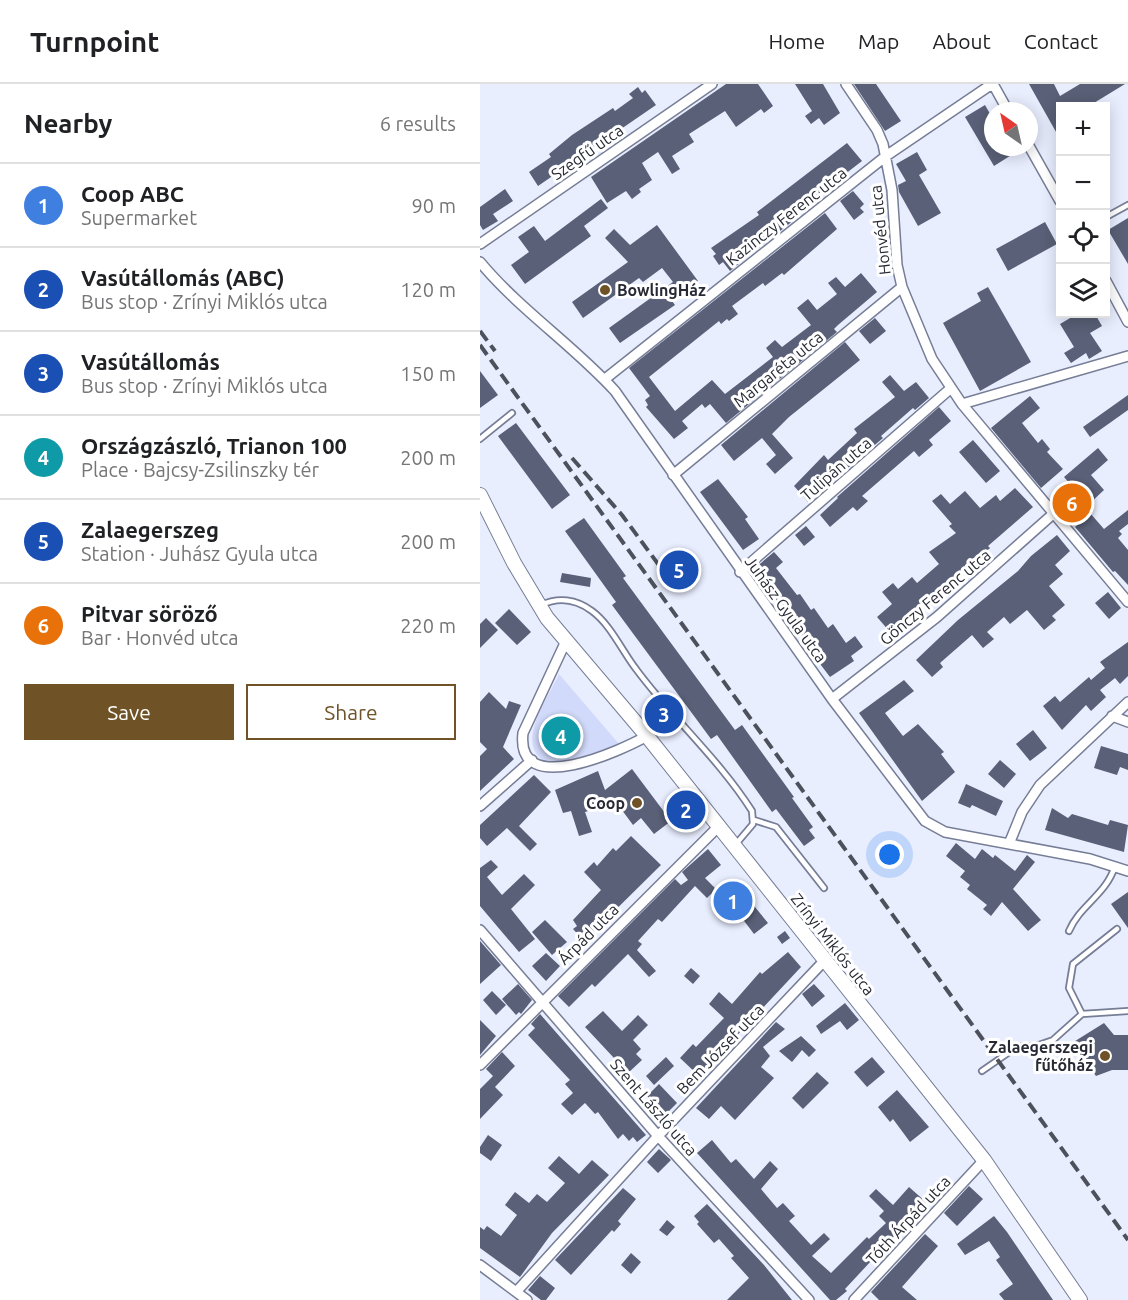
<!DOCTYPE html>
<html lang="en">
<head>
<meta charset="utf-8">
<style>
	:root { --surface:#fff; --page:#f6f6f6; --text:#202124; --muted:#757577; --line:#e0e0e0; --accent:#6f5226 }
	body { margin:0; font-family:Ubuntu,sans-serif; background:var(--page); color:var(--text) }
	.controls { position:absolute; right:18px; top:18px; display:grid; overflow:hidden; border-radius:0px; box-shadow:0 3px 15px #0003 }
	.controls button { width:54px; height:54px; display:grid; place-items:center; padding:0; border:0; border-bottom:2px solid var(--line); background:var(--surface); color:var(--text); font:30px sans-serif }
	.compass { position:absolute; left:504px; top:18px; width:54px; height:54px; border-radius:50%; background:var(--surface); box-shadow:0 3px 15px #0003; rotate:326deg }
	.you { position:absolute; left:410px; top:771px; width:21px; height:21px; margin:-15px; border:4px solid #fff; border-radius:50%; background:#1a73e8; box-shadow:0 0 0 9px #1a73e833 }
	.badge { display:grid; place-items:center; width:39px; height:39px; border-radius:50%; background:var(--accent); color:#fff; font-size:20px; font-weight:700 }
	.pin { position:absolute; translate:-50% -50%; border:3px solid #fff; box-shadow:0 2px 6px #0006 }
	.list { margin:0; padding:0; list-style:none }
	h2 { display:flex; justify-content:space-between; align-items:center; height:78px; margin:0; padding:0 24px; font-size:26px }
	h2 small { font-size:20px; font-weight:400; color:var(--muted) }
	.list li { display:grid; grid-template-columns:39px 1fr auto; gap:18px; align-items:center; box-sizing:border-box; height:84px; padding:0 24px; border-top:2px solid var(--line) }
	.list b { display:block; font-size:22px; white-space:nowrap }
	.list p { margin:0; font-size:20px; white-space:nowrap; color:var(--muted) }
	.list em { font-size:20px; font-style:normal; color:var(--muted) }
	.actions { display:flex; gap:12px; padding:18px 24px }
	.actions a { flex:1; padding:14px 0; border:2px solid var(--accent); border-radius:0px; text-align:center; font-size:21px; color:var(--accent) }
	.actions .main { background:var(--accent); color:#fff }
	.icon { flex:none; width:33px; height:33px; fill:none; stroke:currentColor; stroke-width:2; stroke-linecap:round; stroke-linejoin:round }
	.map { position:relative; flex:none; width:648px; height:1216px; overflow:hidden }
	header { display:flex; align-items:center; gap:36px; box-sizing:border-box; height:84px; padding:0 30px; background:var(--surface); border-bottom:2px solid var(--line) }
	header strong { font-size:28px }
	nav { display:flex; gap:33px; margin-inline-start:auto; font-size:21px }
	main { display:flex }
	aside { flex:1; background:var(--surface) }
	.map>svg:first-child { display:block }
</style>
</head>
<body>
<header>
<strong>Turnpoint</strong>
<nav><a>Home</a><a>Map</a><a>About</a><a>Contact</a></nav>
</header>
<main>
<aside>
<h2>Nearby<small>6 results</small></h2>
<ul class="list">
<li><span class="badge" style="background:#3f7fe0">1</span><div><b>Coop ABC</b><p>Supermarket</p></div><em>90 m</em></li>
<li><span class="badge" style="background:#1a4fb4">2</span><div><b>Vasútállomás (ABC)</b><p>Bus stop · Zrínyi Miklós utca</p></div><em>120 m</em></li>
<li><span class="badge" style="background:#1a4fb4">3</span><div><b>Vasútállomás</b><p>Bus stop · Zrínyi Miklós utca</p></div><em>150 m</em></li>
<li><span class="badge" style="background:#0f9aa8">4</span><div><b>Országzászló, Trianon 100</b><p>Place · Bajcsy-Zsilinszky tér</p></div><em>200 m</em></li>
<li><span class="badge" style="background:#1a4fb4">5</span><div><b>Zalaegerszeg</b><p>Station · Juhász Gyula utca</p></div><em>200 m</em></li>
<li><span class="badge" style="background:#e8710a">6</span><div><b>Pitvar söröző</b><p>Bar · Honvéd utca</p></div><em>220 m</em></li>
</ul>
<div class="actions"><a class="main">Save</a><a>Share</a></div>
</aside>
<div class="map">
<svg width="648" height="1216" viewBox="0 0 648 1216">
	<rect width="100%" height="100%" fill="#e9eeff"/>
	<path fill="#d1dafa" d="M79,590L139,660C121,666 101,678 82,681C76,682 65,679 60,674C38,653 69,613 79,590Z"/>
	<path fill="#596077" d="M246,0H278L293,22L284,29L281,25L256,43L245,27L209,50L214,58L192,72L200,85L192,90L178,68L162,79L172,96L159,105L161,108L152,115L146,107L127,119L111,93Z
		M315,0H343L360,29L344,41L339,34L331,40L325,32L332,27Z
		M374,0H396L421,37L405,47Z
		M549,0H574L580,12L600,0H645L609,22H580V55Z
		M158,3L162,9L165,6L176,21L58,102L49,88L71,73L69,70L92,51L133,24L135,27L153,14L149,10Z
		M505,21L513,35V63H529L533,70L514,82L485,33Z
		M367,59L382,77L311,132L314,136L250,187L243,178L239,181L233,172L236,170L231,164L279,131L277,128Z
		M437,68L447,86L439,91L461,129L438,142L419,108L418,101L426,97L416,80Z
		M25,105L33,117L13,130L18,137L3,146L0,141V123Z
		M373,107L384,120L380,124L384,128L374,136L360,117Z
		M121,115L128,124L104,142L111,152L45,200L31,181L49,168L38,153L54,142L65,157Z
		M345,129L357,145L304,191L302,189L285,202L283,199L252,222L258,230L249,237L247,235L241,240L239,237L169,293L195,327L232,296L245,310L293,273L286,264L295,256L302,263L331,241L317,224L328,215L337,226L357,210L348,199L356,193L365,203L381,189L397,208L358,241L354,245L357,248L246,339L230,320L225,324L222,320L202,337L208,344L194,355L166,323L168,321L165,316L170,312L149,284Z
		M648,134V180L628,146Z
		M565,138L577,160L528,187L516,165Z
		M177,141L218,197L192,217L195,221L140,259L129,244L193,198L182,184L163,198L159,194L103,234L92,218L148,178L125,154L134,145L150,161Z
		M508,203L551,278L500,307L463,239L501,217L497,209Z
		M597,230H615L622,242L610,249L622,267L609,275L606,269L591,279L584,269L594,263L580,240Z
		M395,234L406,247L390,260L379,247Z
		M365,258L380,276L309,333L292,350L313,374L295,390L286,380L296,371L282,354L254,377L241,361Z
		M0,287L18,311L0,324Z
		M410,291L424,307L436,298L449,314L435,326L433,324L401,352L403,354L328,418L314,402L344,371L348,376L377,349L374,345L415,313L402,298Z
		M648,311V326L610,353L603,343Z
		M550,312L560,324L542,339L558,359L562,355L570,365L567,368L583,385L561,404L511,344Z
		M459,323L471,337L449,356L453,361L439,373L434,367L382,412L388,417L377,427L373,423L350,443L340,431L358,414L357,413Z
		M36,339L90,411L72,425L18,352Z
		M493,356L520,387L506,399L479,368Z
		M618,364L628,376L611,391L624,406L608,421L584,393Z
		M238,395L268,433L265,435L279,455L263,466L220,408Z
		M535,404L553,423L508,462L510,464L499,474L410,548L397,533L412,520L402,508L413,499L418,505L432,493L437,499L459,480L449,468L476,449L469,442L472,440L452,417L461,410L470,420L485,407L500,424L516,411L520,417Z
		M648,426V440L639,447L642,450L638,454L648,466V501L635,487L633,488L595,443L610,429L624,445Z
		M104,434L146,492L143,494L255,646L262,641L314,713L312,714L333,743L329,746L335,754L324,762L296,725L292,728L237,651L231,655L132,521L136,518L85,447Z
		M326,442L335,453L324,462L315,451Z
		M577,451L590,467L575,481L583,490L569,502L585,521L572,532L576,536L564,546L547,526L530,540L524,533L507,548L514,555L503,564L492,551L460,579L463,583L452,593L436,576L478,536L538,487L551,472Z
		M294,468L303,478L296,484L317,511L320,510L331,526L334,524L348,544L353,540L366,559L375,552L383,563L371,572L374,577L350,593L325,560L327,559L310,534L308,536L300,524L288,504L290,502L275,484Z
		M82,489L111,494L110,503L80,498Z
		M628,508L641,524L629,535L615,519Z
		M29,525L51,548L37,561L15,539Z
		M6,534L18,546L0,564V540Z
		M648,558V592L640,600L635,594L620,606L626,613L611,627L606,621L582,646L563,622L575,612L580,618L609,593L611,596L625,584L620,578Z
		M424,596L434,607L405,629L423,652L438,640L464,668L461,670L475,688L442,717L379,629Z
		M9,608L26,625L29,617L41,621L23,663L34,675L0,707V672L7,665L0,658V618Z
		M553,646L567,664L550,677L536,660Z
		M621,662L648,670V686L640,683L637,691L614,684Z
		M520,676L536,690L524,704L508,690Z
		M152,685L191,737L174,750L161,734L153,741L136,718L105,728L112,748L99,752L91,727L83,729L75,706L118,687L125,706Z
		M54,691L71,708L39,742L57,760L50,767L27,744L7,762L0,754V741Z
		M486,700L523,717L516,732L492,721L490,724L478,719Z
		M572,724L588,734L592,730L628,741L630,736L648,741L644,768L565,746Z
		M151,752L181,781L104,857L93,845L97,842L93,836L121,806L104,788L114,778L117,782L133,764L136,767Z
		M476,759L495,775L502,765L513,774L515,771L535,787L547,771L555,778L533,805L561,836L548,847L522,818L511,832L503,825L507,821L487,805L490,801L480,793L485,787L466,772Z
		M228,765L241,781L225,794L236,805L227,814L215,802L182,838L178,835L158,857L162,860L157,866L176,887L169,893L148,870L115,903L112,900L89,923L78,912L195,795L201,801L208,796L202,788Z
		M11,776L18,783L7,793L22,811L44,790L55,801L31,825L55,855L39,868L0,822V784Z
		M252,795L288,839L274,850L252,821L247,825L234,808Z
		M648,808V844L631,820Z
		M65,836L87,858L72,871L52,848Z
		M305,847L310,854L302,860L297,853Z
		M0,857L21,881L0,900Z
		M308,868L321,883L219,992L200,974L213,960L216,963L244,934L229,920L239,908L252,920L280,888L282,890Z
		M66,869L80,882L66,897L52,882Z
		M211,884L220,892L213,900L204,892Z
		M38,900L52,916L41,930L39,928L36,931L22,915Z
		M334,900L345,912L332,923L322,910Z
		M12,907L26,921L16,931L3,916Z
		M365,919L379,936L367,946L360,937L341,950L336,942Z
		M123,927L142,947L158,931L168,941L153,956L161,965L156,970L162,976L148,989L105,943Z
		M60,930L166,1051L157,1058L153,1053L149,1057L143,1050L138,1055L118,1028L115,1030L105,1019L92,1031L81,1020L93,1009L85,1000L90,996L48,951L55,944L51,940Z
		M0,936L16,952L0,971Z
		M296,938L305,945L283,963L290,972L281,983L294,994L255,1036L241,1022L229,1035L216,1024Z
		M624,939L634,951H648V986H632L616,992L592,959Z
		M321,952L336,966L329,973L322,966L312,978L299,967Z
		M22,968L35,982L15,1003L23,1011L0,1035V1005L13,992L6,985Z
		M186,973L194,982L174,1001L166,992Z
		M392,973L405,988L387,1003L374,988Z
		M337,988L349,999L323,1025L312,1014Z
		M179,1000L197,1019L185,1031L167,1012Z
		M417,1006L449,1043L430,1058L413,1035L410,1038L398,1023Z
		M8,1051L22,1061L11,1077L0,1069V1063Z
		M232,1056L251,1079L256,1075L274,1095L290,1077L298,1085L281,1105L297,1124L303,1119L315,1132L309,1137L331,1161L344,1149L350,1155L332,1172L351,1189L387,1153L389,1155L406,1139L399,1132L404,1127L389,1112L396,1105L413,1121L429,1103L446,1118L365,1205L367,1207L356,1216H350L217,1069Z
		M179,1065L191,1076L178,1089L167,1078Z
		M79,1072L99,1090L112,1076L129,1091L72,1149L40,1193L0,1164V1143L4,1146L7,1142L21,1152L37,1131L25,1121L35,1108L49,1119L57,1110L67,1118L85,1099L68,1084Z
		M489,1102L503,1115L477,1142L464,1129Z
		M143,1104L156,1115L138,1137L141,1140L134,1148L132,1146L91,1191L75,1176Z
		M227,1120L284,1181L312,1216H247L269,1194L251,1174L254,1172L239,1155L234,1159L217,1140L219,1138L214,1132Z
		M514,1132L527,1148L573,1216H524L519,1210L533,1200L516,1176L520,1173L509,1157L485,1171L477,1160Z
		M187,1136L195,1143L187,1152L179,1146Z
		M445,1150L458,1162L422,1203L437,1216H399L391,1208Z
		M151,1169L161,1178L151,1190L141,1181Z
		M60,1192L75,1204L66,1216H61L48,1206Z"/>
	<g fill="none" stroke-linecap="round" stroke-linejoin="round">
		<g stroke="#767d96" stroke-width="8">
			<path id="service" d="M626,133L648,121
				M0,355L32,329
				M61,521C78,513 96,515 112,527C131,541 142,567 156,585C192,634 239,675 272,727L273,740L256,760
				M274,736L296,743L344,804
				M589,847C600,821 626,811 635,782
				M602,930L589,904L593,880L637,845
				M502,987L538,962H556L573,956L602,930L648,927"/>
		</g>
		<g stroke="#767d96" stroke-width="12">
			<path id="minor" d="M366,0L397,46L403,60L412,106L417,181L422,203L452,275L482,320L648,518
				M513,0L528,27
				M549,62L580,117
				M0,160L232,0
				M0,178C40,226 93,261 135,307L352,615L445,737L465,748L610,775L648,787
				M626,197L648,238
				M125,295L406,72L512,0
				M482,320L648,272
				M193,391L422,203
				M260,488L470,305
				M86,557L43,649C35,716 142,666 167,652
				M352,615L457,533L573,430
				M632,632L648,638
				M0,722L52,676
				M529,760L542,728L560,701L648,618
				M0,846L178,1052L329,1216
				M0,981L239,742
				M0,1181L47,1216
				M37,1207L178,1052L345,876
				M374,1216L504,1076"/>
		</g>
		<g stroke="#767d96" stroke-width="16">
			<path id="secondary" d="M0,411L34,479L67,534L167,652L504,1076L600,1216"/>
		</g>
		<use href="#service" stroke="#fff" stroke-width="4.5"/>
		<use href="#minor" stroke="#fff" stroke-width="9"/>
		<use href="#secondary" stroke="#fff" stroke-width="14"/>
		<path stroke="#4d515c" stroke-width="4" stroke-dasharray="12 6" stroke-linecap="butt" d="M0,247L15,267
			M0,261L648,1156
			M92,374L142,431L181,484"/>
	</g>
	<g fill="#6f5226" stroke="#fff" stroke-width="2">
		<circle cx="125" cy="206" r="6"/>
		<circle cx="157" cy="719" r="6"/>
		<circle cx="625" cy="972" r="6"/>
	</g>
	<g text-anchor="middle" stroke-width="6" stroke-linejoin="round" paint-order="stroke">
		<g font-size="16" fill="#272a34" stroke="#fff">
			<text transform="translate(107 68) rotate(-35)" y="6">Szegfű utca</text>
			<text transform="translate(306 132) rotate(-38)" y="6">Kazinczy Ferenc utca</text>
			<text transform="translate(400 146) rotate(-96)" y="6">Honvéd utca</text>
			<text transform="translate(298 285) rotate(-39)" y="6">Margaréta utca</text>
			<text transform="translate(356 385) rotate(-41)" y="6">Tulipán utca</text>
			<text transform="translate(455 513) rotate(-40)" y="6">Gönczy Ferenc utca</text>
			<text transform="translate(306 525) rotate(54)" y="6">Juhász Gyula utca</text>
			<text transform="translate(108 850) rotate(-45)" y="6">Árpád utca</text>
			<text transform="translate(353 860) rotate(52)" y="6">Zrínyi Miklós utca</text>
			<text transform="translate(240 965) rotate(-46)" y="6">Bem József utca</text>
			<text transform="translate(174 1023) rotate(49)" y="6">Szent László utca</text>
			<text transform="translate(428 1136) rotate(-47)" y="6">Tóth Árpád utca</text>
		</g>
		<g font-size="16" font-weight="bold" fill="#272a34" stroke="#fff" text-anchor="end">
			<text x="137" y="212" text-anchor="start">BowlingHáz</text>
			<text x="145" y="725">Coop</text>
			<text x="613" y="969">Zalaegerszegi<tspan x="613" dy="18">fűtőház</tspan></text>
		</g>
	</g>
</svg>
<div class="controls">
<button>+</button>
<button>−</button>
<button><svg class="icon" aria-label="locate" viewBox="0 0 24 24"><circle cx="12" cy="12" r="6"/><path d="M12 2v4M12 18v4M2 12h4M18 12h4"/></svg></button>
<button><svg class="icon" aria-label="layers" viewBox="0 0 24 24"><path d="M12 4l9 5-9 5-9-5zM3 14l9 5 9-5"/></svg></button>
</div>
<svg class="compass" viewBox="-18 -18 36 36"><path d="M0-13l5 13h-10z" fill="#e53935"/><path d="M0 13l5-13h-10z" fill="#757577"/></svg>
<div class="you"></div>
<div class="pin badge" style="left:253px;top:817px;background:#3f7fe0">1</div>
<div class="pin badge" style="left:206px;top:726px;background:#1a4fb4">2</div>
<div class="pin badge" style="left:184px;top:630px;background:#1a4fb4">3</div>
<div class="pin badge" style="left:81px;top:652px;background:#0f9aa8">4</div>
<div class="pin badge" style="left:199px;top:486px;background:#1a4fb4">5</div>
<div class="pin badge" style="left:592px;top:419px;background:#e8710a">6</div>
</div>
</main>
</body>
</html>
